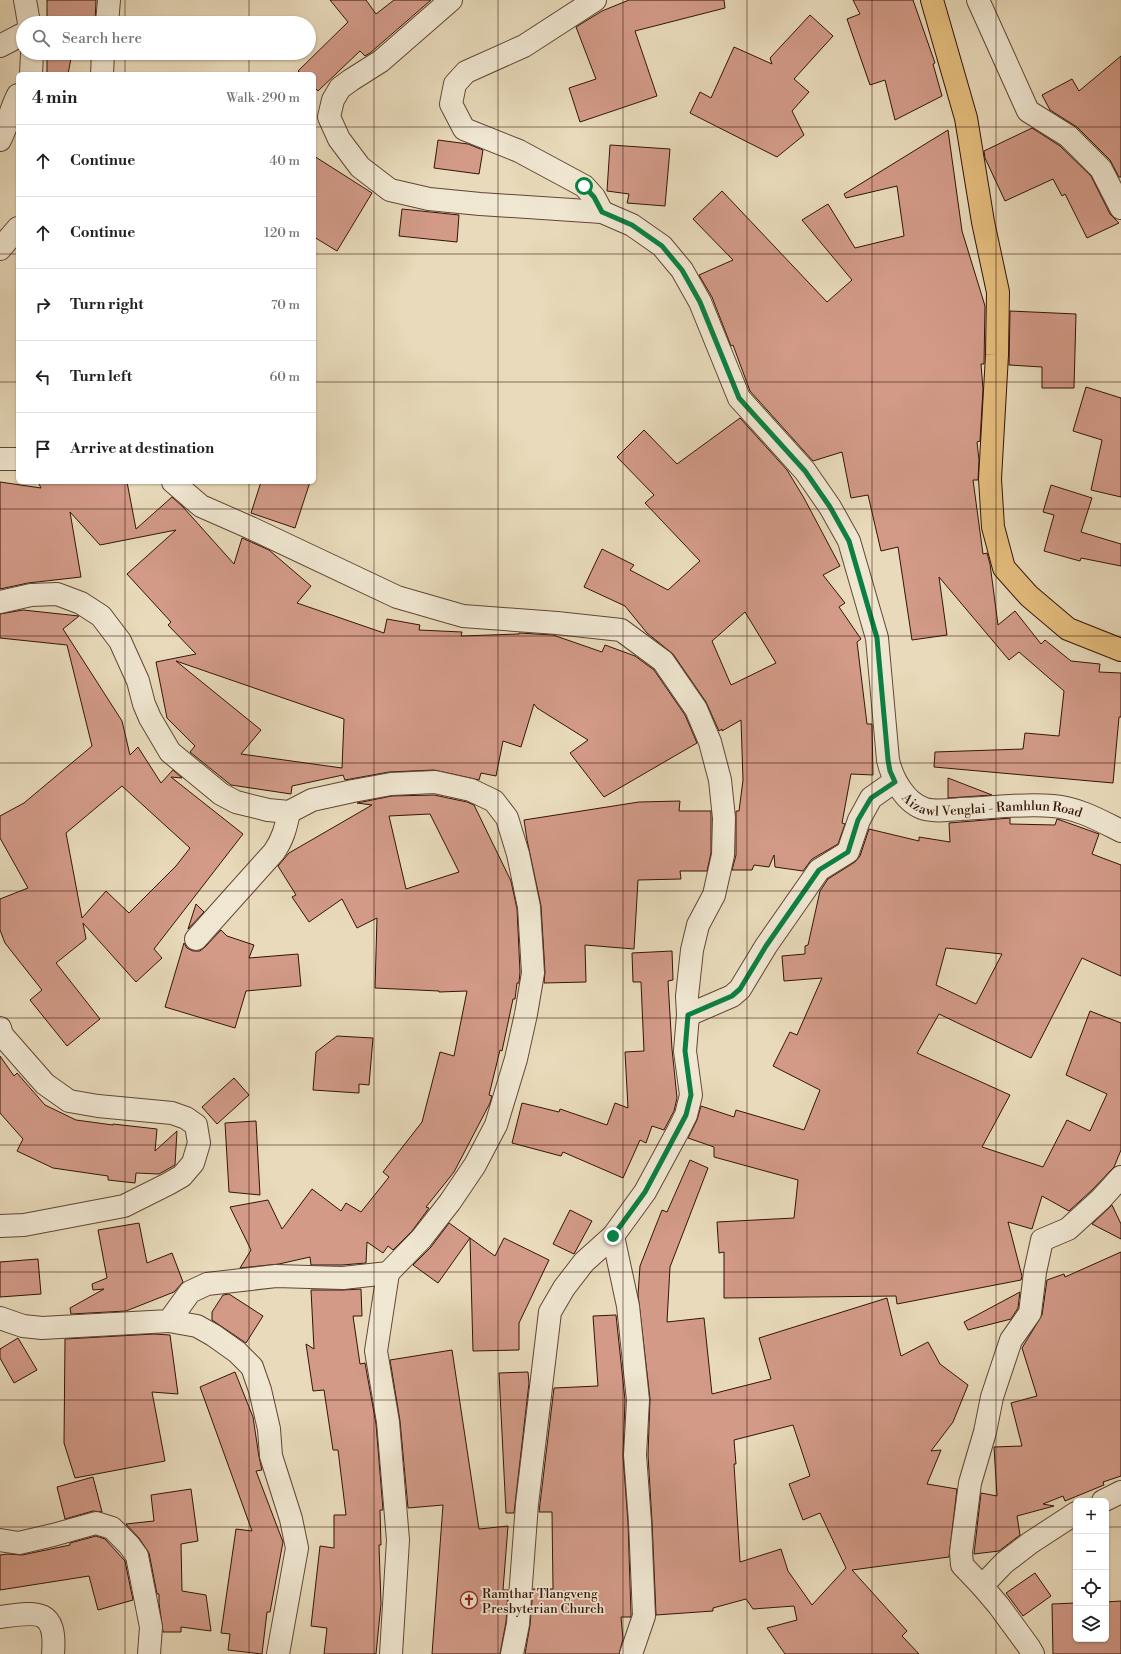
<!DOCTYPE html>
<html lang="en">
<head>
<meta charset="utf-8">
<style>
	:root { --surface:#fff; --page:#f2f2f2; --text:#202124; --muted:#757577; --line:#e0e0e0 }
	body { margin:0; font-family:"Libre Bodoni",serif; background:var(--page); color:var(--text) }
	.controls { position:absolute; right:12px; bottom:12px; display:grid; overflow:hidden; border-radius:6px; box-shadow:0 1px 3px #0004 }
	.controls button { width:36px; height:36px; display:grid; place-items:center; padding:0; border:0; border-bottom:1px solid var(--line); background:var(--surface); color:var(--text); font:20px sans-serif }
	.stop { position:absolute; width:12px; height:12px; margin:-9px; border:3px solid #0b8043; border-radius:50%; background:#fff }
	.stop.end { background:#0b8043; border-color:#fff; box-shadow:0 1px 4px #0008 }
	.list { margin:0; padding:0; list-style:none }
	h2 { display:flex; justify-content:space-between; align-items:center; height:52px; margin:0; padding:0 16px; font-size:17px }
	h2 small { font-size:13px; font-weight:400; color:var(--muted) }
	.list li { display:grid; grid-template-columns:26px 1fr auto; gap:12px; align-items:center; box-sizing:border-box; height:72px; padding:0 16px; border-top:1px solid var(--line) }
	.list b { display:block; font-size:15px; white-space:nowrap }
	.list em { font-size:13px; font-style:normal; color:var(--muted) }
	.icon { flex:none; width:22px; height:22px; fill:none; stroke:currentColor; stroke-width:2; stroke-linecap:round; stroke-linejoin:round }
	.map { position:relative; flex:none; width:1121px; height:1654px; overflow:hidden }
	.search { position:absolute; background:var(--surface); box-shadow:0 1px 3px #0004; left:16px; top:16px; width:300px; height:44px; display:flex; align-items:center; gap:10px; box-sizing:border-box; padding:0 14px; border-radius:22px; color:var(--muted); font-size:15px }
	.panel { position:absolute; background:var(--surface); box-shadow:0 1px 3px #0004; left:16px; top:72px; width:300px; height:412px; border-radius:6px }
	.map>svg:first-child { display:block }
</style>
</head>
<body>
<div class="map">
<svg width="1121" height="1654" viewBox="0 0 1121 1654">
	<rect width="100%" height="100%" fill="#e8daba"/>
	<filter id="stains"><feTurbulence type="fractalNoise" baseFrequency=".005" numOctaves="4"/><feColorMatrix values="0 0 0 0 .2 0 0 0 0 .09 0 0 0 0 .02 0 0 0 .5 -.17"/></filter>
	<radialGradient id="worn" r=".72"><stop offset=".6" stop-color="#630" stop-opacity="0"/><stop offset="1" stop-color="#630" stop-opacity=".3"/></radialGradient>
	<path fill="#d29a87" stroke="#341409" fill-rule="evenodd" d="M47,0H96L95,23H47Z
		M330,0H366L376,14L394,0H431L370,53L365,56L360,51L318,91L314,87V74H302L298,71L348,22Z
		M629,0H724L725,8L635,31L657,96L580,122L569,88L596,79L576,27L602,11Z
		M853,0H913L935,63L933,64L942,96L895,120L885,80L870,85L847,19L860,14Z
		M810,15L833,36L794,79L809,92L792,111L804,135L777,157L690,113L700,92L711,98L734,47L772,64L770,58Z
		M47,53H72L68,74H47Z
		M1121,56V177H1119L1110,160L1077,127L1050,110L1042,95L1072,79L1079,91Z
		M1032,128L1060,146L1091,176L1110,214L1119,223L1087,238L1065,194L1062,196L1053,179L1005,201L985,158L984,151Z
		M948,130L962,231L985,306L984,364H981L983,389L980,441L977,442L979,460L978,480H973L983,554L987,553L990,564L998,625L1015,611L1041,644L1045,640L1071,661L1100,664L1099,672L1121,673V717H1119L1113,783L934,767L935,752L1023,749L1025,733L1059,736L1064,691L1019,652L1009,660L939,577L947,635L912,640L898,547L881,551L868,495L851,498L842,452L813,461L750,391L733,345L731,346L712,297L699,275L733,260L693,219L722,191L827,302L852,280L802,220L828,204L855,248L904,236L897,186L846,198L844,194Z
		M438,140L468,144L483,150L479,174L434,168Z
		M610,145L670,149L665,206L627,203L629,194L607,191Z
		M314,156L372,193L337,251L314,237Z
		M402,209L459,215L457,242L399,236Z
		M1010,311L1076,314L1074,388H1042V367L1009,365Z
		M1086,387L1121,398V497L1091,490L1102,440L1073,431Z
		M740,418L787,470L804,498L840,566L823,575L845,603L839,607L861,639L857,642L867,724H872L873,775L851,774L842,823L845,824L838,844L812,859L803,871L775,867L774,855L769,867L754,865L752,870H732L736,855V811H739L743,780L741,720L722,731V729L719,731L706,702L673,654L647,633L625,606L584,587L602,549L634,565L630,570L668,590L700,561L645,503L654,495L617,457L644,430L677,464ZM745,612L776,663L731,685L712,641Z
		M0,482L41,488L38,482H127L136,529L172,497L183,507L234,564L242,538L269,550L311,586L297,603L384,633L387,619L420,625L419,630L462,632L461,636L519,634V633L553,635L602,652L605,645L635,656L654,670L685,715L697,743L604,797L570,753L588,740L537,708L534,704L521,747L503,741L496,776L481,773L479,780L434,770L389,772L345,780L343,775L292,786L291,794L231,785L190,752L195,746L167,718L156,662L196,654L168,625L171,622L127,574L176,530L100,545L70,512L81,577L28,583L0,589ZM176,661L344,719L342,768L241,754L261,730Z
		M261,482H310L295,528L251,513Z
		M1051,485L1092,498L1081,532L1121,544V566L1081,558L1080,561L1044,551L1054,515L1043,512Z
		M23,610L79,616L63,629L122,721L130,755L138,747L161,783L173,770L182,778L171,777L243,834L154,949L162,958L136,982L83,923L86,939L56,963L100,1019L67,1046L30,1000L42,990L5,943L0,930V899L28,888L0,838V816L24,803L92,746L67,645L0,638V614ZM122,786L190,848L176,866L129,913L106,891L82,918L66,833Z
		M948,778L992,795L948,798Z
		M434,795L467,802L474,805L511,881L517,909L520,972L519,983H517L515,999H513L502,1051L500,1050L489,1095L492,1096L490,1103L454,1172L426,1207L429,1208L412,1231L393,1250L388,1246L383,1253L367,1242L366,1263L342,1265H311L310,1257L279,1264L240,1268L251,1250L230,1207L268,1200L282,1229L312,1189L341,1211L346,1203L361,1212L389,1177L383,1172L422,1122L440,1052L454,1056L467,991L439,992V991L375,988L377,918L357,928L342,899L309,922L292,897L296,895L278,866L289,853L372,805L357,803L392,796ZM430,814L459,872L406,889L389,816Z
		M680,801L679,811H711V853L707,871H680L681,879L638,880L634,949L585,945L586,982L544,983L545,972L541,906L527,840L524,820L639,802Z
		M1010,818V824L1055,825L1057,819L1060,820L1099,834L1092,854L1121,865V976L1082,958L1031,1058L939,1014L917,1053L1010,1095L982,1147L1043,1167L1067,1120L1090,1131L1107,1094L1066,1075L1090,1011L1121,1023V1150L1114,1167L1092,1190L1069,1211L1042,1196L1032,1229L1008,1222L1022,1276L1021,1280L897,1304L896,1296L724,1298V1252L719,1253L717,1222L794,1218L798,1180L714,1157V1147L688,1138L697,1120L701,1106L734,1117L736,1110L804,1130L820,1090L773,1066L790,1032L797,1035L822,978L784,981L782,956L805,954V946L808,945L820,891L828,879L855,862L860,856L869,829L919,841V837L950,842L949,823ZM946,948L1002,954L976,1004L936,985Z
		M196,904L204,912L188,929Z
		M221,930L227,936L254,945L249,958L298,954L301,986L246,991L235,1028L165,1007L184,943L187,948L193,951H200L205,947Z
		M672,951L673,980L668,981L672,1049L677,1098L674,1111L664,1130L652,1126L646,1143L640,1140L623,1178L563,1152L561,1156L512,1143L522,1103L559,1112L560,1109L607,1125L615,1103L628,1108L625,1052L644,1051L641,982H633L632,953Z
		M337,1036L373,1038L369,1085L359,1084V1093L313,1090L316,1052Z
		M0,1056L14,1076L17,1073L45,1105L76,1120L113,1125V1124L157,1129L155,1151L177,1131L175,1165L159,1174L136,1173L135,1183L108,1180V1176L53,1168L17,1151L23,1139L0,1113Z
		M234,1078L249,1095L217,1124L202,1107Z
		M256,1121L260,1195L229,1192L225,1123Z
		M690,1160L708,1168L670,1267L667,1322L704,1318L712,1394L771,1379L759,1338L887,1298L901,1356L928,1342L940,1364L968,1385L953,1422L931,1451L941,1450L927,1484L957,1489L949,1557L852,1570L907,1631L902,1636L919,1654H785L767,1628L797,1620L794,1606L753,1609L746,1599L713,1608V1611L656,1615L652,1521L648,1455L650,1399L638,1295L640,1266L662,1210L667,1212ZM793,1425L810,1476L789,1484L803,1520L820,1513L846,1568L812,1605L788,1571L781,1549L740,1562L734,1464H736L734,1440Z
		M1112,1205L1121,1224V1239L1092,1224Z
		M570,1210L592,1221L574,1254L553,1244Z
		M139,1223L147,1263L172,1253L183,1282L174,1292L126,1311L71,1314L70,1308L104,1289L93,1290L92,1284L107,1278L98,1230Z
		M449,1223L470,1238L438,1283L413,1265L431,1247Z
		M470,1238L495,1256L504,1238L549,1260L519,1323V1350L473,1351Z
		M1121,1252V1476L1103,1482L1104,1485L1065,1501L1063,1496L1043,1504L1054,1506L1017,1516L1020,1535L999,1551L974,1554L981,1493L997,1496L994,1447L1022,1446L1011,1403L1037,1396L1022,1348L1042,1315L1047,1280L1064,1274L1065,1277Z
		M38,1259L41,1294L0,1297V1262Z
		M361,1289L362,1316H353L360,1364L365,1363L376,1424L383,1510H380L381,1545H379L381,1604L376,1654H324L327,1628L311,1626L320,1546L334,1548V1515H346L338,1450H333L324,1390L313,1391L306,1344L314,1349L311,1290H343Z
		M1020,1292L1018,1308L1011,1319L968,1330L964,1322Z
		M229,1294L263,1316L246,1343L212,1320V1312L223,1295Z
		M616,1315L625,1400L623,1456L628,1523L631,1614V1617H621L623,1639L619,1654H525L530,1625L533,1589H553L552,1512H539L554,1388L598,1386L593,1316Z
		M154,1334L170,1335L178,1394L152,1392L165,1461L75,1478L64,1443L65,1339Z
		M18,1338L37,1370L14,1383L0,1358V1349Z
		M452,1350L479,1529L508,1526L503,1590H508L506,1622L500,1654H432L443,1505L408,1508L400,1421L390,1360Z
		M235,1372L253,1417L259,1457L262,1470L256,1471L283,1542L270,1612H267L262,1654L228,1650L230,1634L221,1633L236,1529L252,1531L200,1387Z
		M528,1372L529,1383L514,1513H506L499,1373Z
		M93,1477L102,1512L93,1511L65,1519L57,1487Z
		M191,1489L198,1541L181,1544L182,1591L206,1595L211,1631L181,1627V1632H163L159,1603V1594H157L149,1553L139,1538L126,1524L154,1521L151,1495Z
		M96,1536L105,1539L125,1561L133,1600L98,1610L89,1576L0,1590V1555L8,1554L22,1555L70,1545V1543Z
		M1035,1573L1051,1596L1023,1616L1006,1593Z
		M1121,1601V1654H1053L1052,1604L1076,1603V1639H1106V1602Z"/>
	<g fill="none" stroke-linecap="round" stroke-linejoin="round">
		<g stroke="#614635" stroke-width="24">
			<g id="minor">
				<path d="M25,0L29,23"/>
				<path id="s1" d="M451,0L381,61L351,80L340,88L333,100L329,117L339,139L360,167L390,190L429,199L480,204L602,212L632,225L662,246L682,270L700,302L739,398L805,471L830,507L849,541L877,638L888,760C892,778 905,803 925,809C936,812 950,810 961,809C991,808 1023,803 1053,806C1078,808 1099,820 1121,831"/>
				<path d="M595,0L524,46L466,72L455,84L451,104L464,129L519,151L584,186L594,197L602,212"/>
				<path d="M978,0L1028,111L1068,136L1101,169L1121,208"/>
				<path d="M107,23L109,0"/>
				<path d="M0,46L23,34"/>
				<path d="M31,74L32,53"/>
				<path d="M102,74L103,53"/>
				<path d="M0,140C8,125 10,110 18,95"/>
				<path d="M0,249L18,228"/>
				<path d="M0,459H18"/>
				<path d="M173,482L201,506L251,528L397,597L463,616L557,623L621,630L663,661L696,709L710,742L720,780L724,818L723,855L714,895L698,925L692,950L687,996L688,1015L685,1051L691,1095L686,1115L678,1131L645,1192L613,1236L628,1306L638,1400L635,1455L640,1522L644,1616L631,1654"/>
				<path d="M0,602L31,595L57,594L81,603L101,616L120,641L138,681L144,704L150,718L170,752L221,794L236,802L268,810L289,812L312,800L353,791L391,784L435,782L471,790L494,801L507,818L518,854L529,907L533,973L526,1014L516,1059L496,1125L475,1165L450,1202L421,1239L388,1273L343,1278L276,1276L207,1284L190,1292L169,1321L42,1328L23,1326L0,1318"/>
				<path d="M196,939L274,852C283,839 286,827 289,812"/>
				<path d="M688,1015L732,996L740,989L766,946L819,870L848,852L859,820L871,798L895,781"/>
				<path d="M0,1028L2,1035L45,1084L69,1101L98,1106L172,1113L186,1118L196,1125L199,1143L193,1163L182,1176L168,1184L124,1206L24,1225L0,1226"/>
				<path d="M388,1273L376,1351L388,1422L398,1540L391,1654"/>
				<path d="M169,1321L197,1326L213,1335L237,1352L252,1367L260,1390L269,1429L271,1456L291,1519L297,1548L278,1654"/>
				<path d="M1103,1501L1121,1492"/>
				<path d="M0,1540L19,1543L53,1535L96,1523L112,1528L129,1545L137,1556L151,1627L149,1654"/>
				<path d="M982,1586L962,1565L961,1552L970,1483L985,1432L992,1397L1011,1340L1030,1313L1035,1272L1042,1240L1068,1229L1101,1199L1121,1177"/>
				<path d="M0,1617C36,1612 57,1607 53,1654"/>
				<path d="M512,1654L518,1624L527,1504L550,1312L564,1288L584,1262L613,1236"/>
				<path d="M1033,1654L1029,1647L999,1606L982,1586L1004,1563L1030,1543L1076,1513"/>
			</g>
		</g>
		<g stroke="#341409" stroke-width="24">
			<path id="major" d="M932,0L966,118L983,222L998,292L997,355L990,479L993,527L1004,568L1029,596L1068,629L1121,650"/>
		</g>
		<use href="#minor" stroke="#f0e7d2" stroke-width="22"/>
		<use href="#major" stroke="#e4bd7d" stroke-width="22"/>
	</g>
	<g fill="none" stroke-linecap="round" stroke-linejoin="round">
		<path stroke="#0b8043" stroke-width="5" d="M584,186L594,197L602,212L632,225L662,246L682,270L700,302L739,398L805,471L830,507L849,541L877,638L888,760L890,771L895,782L871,798L858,820L848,852L819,870L766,946L740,989L732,996L688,1015L685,1051L691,1095L686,1115L645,1192L613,1236"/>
	</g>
	<path fill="none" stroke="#341409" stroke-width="1" stroke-opacity="0.55" d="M125,0V23M249,0V23M374,0V1654M498,0V1654M623,0V1654M747,0V1654M872,0V1654M996,0V1654M125,53V74M249,53V74M0,127H18M314,127H1121M0,254H18M314,254H1121M0,382H18M314,382H1121M125,482V1654M249,482V1654M0,509H1121M0,636H1121M0,763H1121M0,891H1121M0,1018H1121M0,1145H1121M0,1272H1121M0,1400H1121M0,1527H1076M1106,1527H1121"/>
	<defs>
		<g id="church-ring" transform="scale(0.9)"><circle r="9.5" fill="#f0e7d2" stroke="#8f2418" stroke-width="1.5"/><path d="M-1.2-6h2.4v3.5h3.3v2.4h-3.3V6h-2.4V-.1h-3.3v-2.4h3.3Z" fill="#8f2418"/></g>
	</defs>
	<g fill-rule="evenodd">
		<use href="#church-ring" x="469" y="1600"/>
	</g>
	<g text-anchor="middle" stroke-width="3.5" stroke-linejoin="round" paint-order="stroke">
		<g font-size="13" fill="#341409" stroke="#f0e7d2">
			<text dy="5" stroke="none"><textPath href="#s1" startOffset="1260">Aizawl Venglai - Ramhlun Road</textPath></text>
		</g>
		<g font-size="13" fill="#341409" stroke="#f0e7d2" text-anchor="start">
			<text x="482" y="1598">Ramthar Tlangveng<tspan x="482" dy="15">Presbyterian Church</tspan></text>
		</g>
	</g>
	<rect width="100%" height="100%" filter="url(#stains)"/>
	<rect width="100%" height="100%" fill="url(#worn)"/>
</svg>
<div class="controls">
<button>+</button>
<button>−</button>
<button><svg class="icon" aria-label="locate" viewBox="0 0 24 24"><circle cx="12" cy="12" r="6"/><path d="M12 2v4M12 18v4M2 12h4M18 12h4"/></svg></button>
<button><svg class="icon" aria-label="layers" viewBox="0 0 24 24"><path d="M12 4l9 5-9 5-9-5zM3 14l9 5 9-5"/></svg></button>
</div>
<div class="stop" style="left:584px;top:186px"></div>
<div class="stop end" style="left:613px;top:1236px"></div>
<div class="search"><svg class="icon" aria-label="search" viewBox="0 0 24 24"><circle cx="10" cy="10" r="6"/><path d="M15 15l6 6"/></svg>Search here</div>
<section class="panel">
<h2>4 min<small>Walk · 290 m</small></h2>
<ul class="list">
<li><svg class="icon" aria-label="ahead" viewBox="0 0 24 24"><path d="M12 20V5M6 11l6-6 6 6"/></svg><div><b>Continue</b></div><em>40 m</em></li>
<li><svg class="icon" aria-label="ahead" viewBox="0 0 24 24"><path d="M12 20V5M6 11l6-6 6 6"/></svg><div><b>Continue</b></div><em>120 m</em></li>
<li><svg class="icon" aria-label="right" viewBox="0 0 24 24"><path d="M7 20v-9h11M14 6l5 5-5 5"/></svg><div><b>Turn right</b></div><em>70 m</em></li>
<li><svg class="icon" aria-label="left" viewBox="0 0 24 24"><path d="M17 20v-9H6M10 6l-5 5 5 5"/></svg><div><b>Turn left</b></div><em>60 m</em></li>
<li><svg class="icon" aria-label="arrive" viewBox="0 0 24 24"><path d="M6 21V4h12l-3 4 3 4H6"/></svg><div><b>Arrive at destination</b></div></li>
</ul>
</section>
</div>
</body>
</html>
